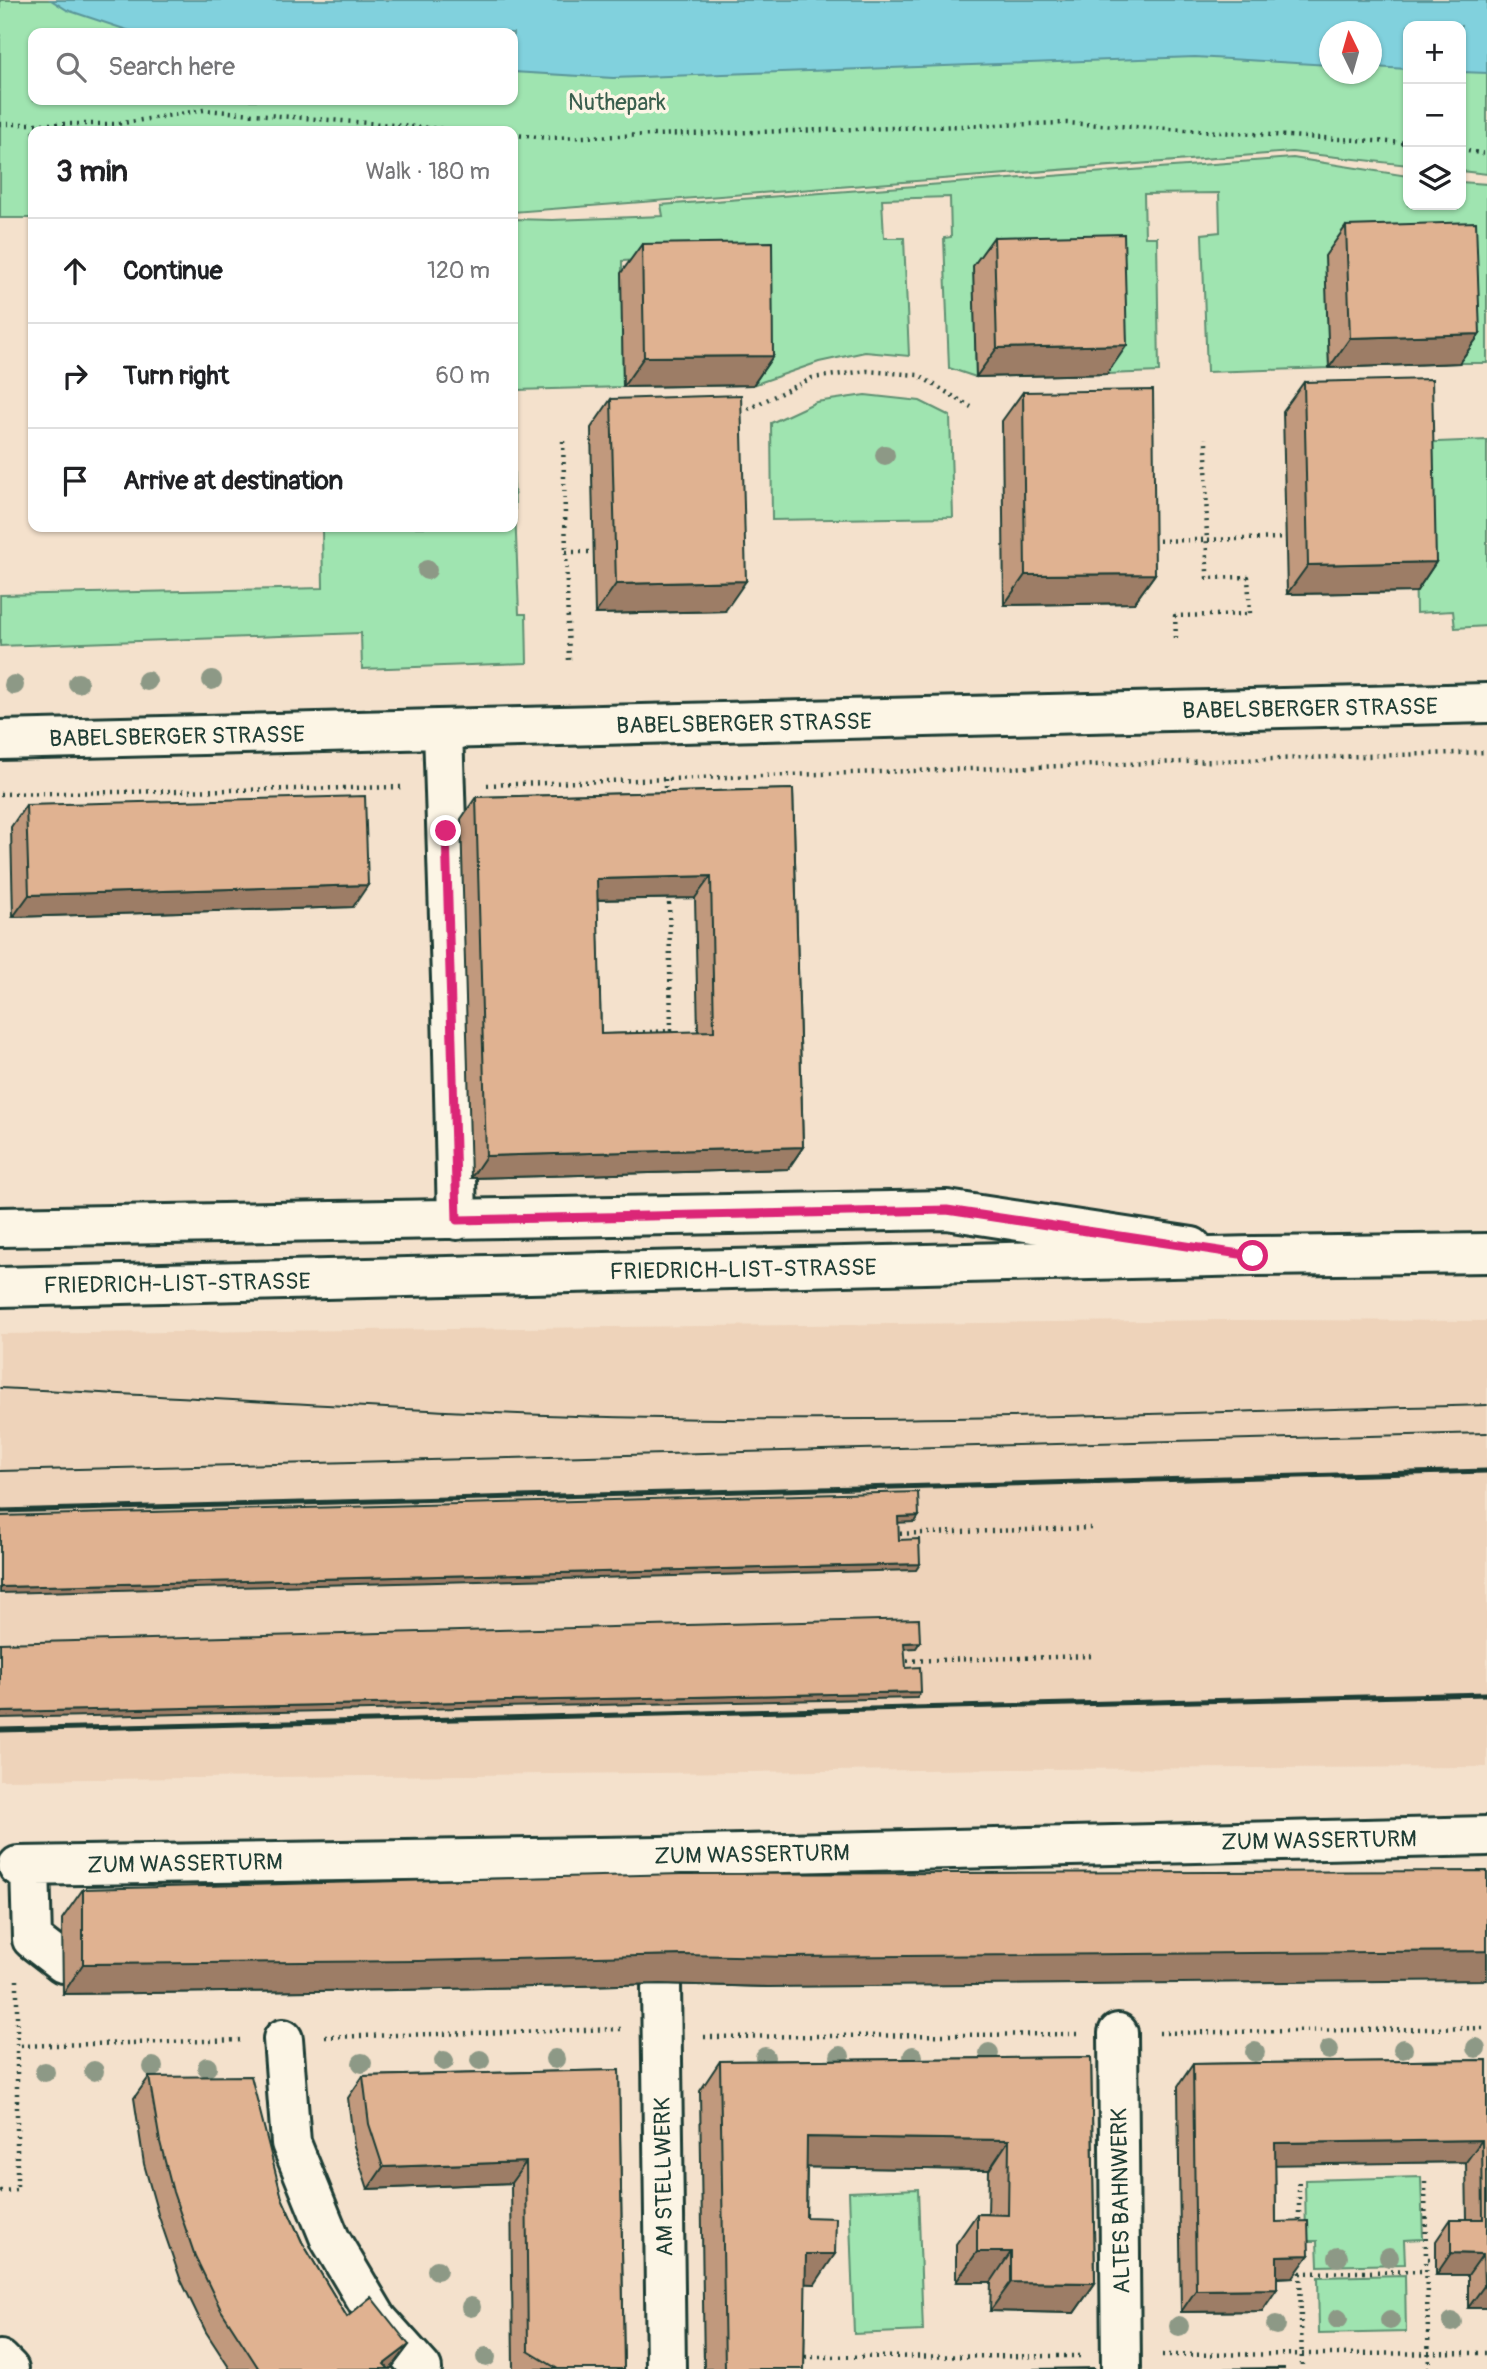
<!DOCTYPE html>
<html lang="en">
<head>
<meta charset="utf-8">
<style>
	:root { --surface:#fff; --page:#f2f2f2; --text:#202124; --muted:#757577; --line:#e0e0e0 }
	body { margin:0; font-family:Pangolin,sans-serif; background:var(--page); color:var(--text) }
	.controls { position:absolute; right:21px; top:21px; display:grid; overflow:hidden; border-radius:14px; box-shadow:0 2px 5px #0004 }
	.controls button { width:63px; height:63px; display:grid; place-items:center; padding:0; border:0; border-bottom:2px solid var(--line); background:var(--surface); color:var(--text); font:35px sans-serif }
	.compass { position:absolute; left:1319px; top:21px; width:63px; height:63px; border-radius:50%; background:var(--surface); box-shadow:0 2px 5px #0004; rotate:355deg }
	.stop { position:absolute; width:21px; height:21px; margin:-16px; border:5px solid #db2777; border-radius:50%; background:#fff }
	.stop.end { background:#db2777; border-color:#fff; box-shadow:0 2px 7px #0008 }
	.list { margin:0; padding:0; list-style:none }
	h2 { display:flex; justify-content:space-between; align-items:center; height:91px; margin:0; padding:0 28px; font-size:30px }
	h2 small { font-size:23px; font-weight:400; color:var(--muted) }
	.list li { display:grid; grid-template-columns:46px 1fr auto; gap:21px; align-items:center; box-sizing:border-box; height:105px; padding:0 28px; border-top:2px solid var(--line) }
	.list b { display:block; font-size:26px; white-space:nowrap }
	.list em { font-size:23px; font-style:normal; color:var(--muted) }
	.icon { flex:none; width:38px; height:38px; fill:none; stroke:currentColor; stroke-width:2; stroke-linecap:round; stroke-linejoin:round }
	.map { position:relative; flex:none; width:1487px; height:2369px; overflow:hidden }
	.search { position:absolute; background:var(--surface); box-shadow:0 2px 5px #0004; left:28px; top:28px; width:490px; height:77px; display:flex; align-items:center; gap:18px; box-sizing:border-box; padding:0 24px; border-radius:14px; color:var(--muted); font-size:26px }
	.panel { position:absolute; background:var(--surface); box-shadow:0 2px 5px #0004; left:28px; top:126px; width:490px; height:406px; border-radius:14px }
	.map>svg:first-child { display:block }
</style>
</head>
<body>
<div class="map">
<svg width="1487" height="2369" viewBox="0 0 1487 2369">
	<rect width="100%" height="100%" fill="#f4e1cc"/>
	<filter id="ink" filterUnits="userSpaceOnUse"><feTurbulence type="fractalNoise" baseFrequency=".0143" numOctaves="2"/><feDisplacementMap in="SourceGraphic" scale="14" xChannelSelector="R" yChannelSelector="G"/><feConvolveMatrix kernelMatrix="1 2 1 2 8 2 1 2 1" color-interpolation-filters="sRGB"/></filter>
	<g filter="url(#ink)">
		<path fill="#eed3ba" d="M1237,1320L1487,1321V1767L1015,1769L0,1780V1334Z"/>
		<path fill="#9fe4b0" stroke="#5f9072" stroke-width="2" fill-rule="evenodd" d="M0,0H1487V174L1461,171V26H1408V165L1292,152L513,212V131H33V218H0ZM1330,32H1372V74H1330ZM33,33H513V100H33Z
			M1293,158L1408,176V205H1461V182L1487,184V363H1459L1455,252L1326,256L1329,368L1207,372L1202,234L1220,232L1219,193L1144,194L1145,237H1157L1159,372L1107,374L974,266L976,377L949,368L944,238L951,237L950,197L882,199L884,238H904L909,356L865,352L819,362L753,385L664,259L622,261L623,387L517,390L513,300V219L552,220L663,216L661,205Z
			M865,395L920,401L950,416L953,517L772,520L771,423L816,402Z
			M1487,440V626L1455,628L1453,611L1416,613L1413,443Z
			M513,456L519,614H526L527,663L362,669L361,633L0,646V595L323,588L322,527H513Z
			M1421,2177L1423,2239L1404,2240L1405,2264L1318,2266L1317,2241H1306L1305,2180Z
			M918,2189L923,2331L854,2334L849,2192Z
			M1405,2275L1406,2332L1319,2334L1318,2277Z"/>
		<path fill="#81d1dd" stroke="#5a9699" stroke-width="2" d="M51,0H1487V73L1461,72V26H1408V69L1372,67V32H1330L1329,65L1195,57L613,78L513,72V33H136L67,10Z"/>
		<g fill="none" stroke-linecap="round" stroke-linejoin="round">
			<g stroke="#1f3d34" stroke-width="44">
				<path id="minor" d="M443,730L452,1010H466
					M0,740L1487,703
					M452,1010L457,1220
					M0,1227L947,1210L1192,1247
					M18,1866L660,1856L1487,1836
					M30,1866L32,1939L63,1963
					M661,1984L666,2369
					M1118,2033L1121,2369
					M283,2039L291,2143L330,2239L378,2320L422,2369
					M0,2360L9,2369"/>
			</g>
			<g stroke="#1f3d34" stroke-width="44">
				<path id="major" d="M0,1287L1253,1256L1487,1253"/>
			</g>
			<path stroke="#1f3d34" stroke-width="4.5" stroke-dasharray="2 5" stroke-linecap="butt" d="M0,124H117L204,110L468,131
				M513,135L550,138L1066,123L1408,143
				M1461,150L1487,154
				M748,409L812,378L867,371L918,375L971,407
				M563,441L569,661
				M1152,541L1286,538
				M566,552H594
				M1176,638L1175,616L1250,614L1248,577L1207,578L1206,438
				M665,779V796
				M487,785L1487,752
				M0,794L405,787
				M629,1033L671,1031L669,899
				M893,1534L1091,1528
				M900,1661L1094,1656
				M17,1980V2046L243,2040
				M1159,2033L1487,2028
				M325,2037L621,2029
				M704,2037L1077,2034
				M1425,2182L1426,2259
				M1299,2183V2225
				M0,2191L17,2190V2046
				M1300,2272L1302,2369
				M1300,2273L1426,2271
				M1162,2355L1487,2353
				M798,2357L1080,2356
				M1429,2369L1426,2259H1436"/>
			<use href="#minor" stroke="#fcf5e5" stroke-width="38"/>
			<use href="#major" stroke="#fcf5e5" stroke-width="38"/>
			<path stroke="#1f3d34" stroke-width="2" d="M0,1388C241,1399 483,1417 725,1419C979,1421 1233,1411 1487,1405
				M0,1471L1487,1433"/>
			<path stroke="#1f3d34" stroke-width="5" d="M0,1511L1487,1471
				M0,1730L1487,1694"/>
		</g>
		<g fill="#8d9986">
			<circle cx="885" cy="455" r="10"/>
			<circle cx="427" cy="570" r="10"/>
			<circle cx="212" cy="680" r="10"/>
			<circle cx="147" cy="681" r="10"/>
			<circle cx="78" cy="683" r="10"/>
			<circle cx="14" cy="685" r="10"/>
			<circle cx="1476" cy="2048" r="10"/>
			<circle cx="1403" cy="2049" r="10"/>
			<circle cx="1329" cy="2050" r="10"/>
			<circle cx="1255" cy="2052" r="10"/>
			<circle cx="989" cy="2053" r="10"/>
			<circle cx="840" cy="2056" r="10"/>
			<circle cx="913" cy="2056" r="10"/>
			<circle cx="765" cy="2057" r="10"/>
			<circle cx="555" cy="2059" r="10"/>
			<circle cx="480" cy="2060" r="10"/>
			<circle cx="444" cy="2061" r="10"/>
			<circle cx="362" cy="2063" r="10"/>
			<circle cx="153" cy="2067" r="10"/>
			<circle cx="207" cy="2067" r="10"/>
			<circle cx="94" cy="2071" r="10"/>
			<circle cx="45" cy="2072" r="10"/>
			<circle cx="1338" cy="2257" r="10"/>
			<circle cx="1389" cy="2257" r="10"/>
			<circle cx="437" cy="2270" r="10"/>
			<circle cx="471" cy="2307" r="10"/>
			<circle cx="1338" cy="2319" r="10"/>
			<circle cx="1390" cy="2320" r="10"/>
			<circle cx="1452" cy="2322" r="10"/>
			<circle cx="1276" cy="2325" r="10"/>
			<circle cx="1179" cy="2326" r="10"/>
			<circle cx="486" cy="2357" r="10"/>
		</g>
		<path fill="#c1997d" stroke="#1f3d34" stroke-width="2" fill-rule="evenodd" d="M1346,226L1480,334L1459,363L1329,368L1325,256Z
			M994,237L1107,374L976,377L973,266Z
			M642,244L773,356L753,385L623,387L621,273Z
			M1304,382L1436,562L1416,592L1287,594L1283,411Z
			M1023,392L1155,574L1134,603L1004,605L1002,421Z
			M611,399L725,611L595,614L591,428Z
			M793,789L803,1147L788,1169L471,1178L461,819L476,797ZM695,898L698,1032L601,1034L597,900Z
			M26,805L353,907L13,917L11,827Z
			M83,1889L768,1987L661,1984L397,1990L63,1994L62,1919Z
			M1091,2057L1095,2283L1074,2313L990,2311L991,2282H956V2244L977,2214H988L989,2170L807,2167L806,2217L815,2284L805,2283L804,2369H704L700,2091L720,2061Z
			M1487,2060V2308H1468V2275H1436V2241L1451,2219H1467L1466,2162L1275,2164L1276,2222L1293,2277L1277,2278L1262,2311L1181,2312L1178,2086L1193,2064Z
			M619,2070L624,2369H513L511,2183L368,2189L354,2146L348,2098L363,2076Z
			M149,2077L282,2198L302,2242L347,2317L409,2345L393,2366L390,2369H230L206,2332L180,2278L158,2214L144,2164L134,2098Z"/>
		<path fill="#9d7d66" stroke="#1f3d34" stroke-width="2" d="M1480,334L1459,363L1329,368L1350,338Z
			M1127,345L1107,374L976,377L997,348Z
			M773,356L753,385L623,387L644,357Z
			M1436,562L1416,592L1287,594L1308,565Z
			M1155,574L1134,603L1004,605L1025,575Z
			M746,581L725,611L595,614L616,584Z
			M711,876L695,898L581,900L597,879Z
			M368,885L353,907L13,917L29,895Z
			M803,1147L788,1169L471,1178L486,1156Z
			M919,1516L915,1522L894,1523L898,1517Z
			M920,1564L916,1570L0,1593V1587Z
			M920,1642L916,1648L900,1649L904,1643Z
			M921,1692L917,1698L0,1718V1712Z
			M1487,1951V1980L768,1987L661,1984L397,1990L63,1994L83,1964L682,1955Z
			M807,2137L1009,2140L989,2170L787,2167Z
			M1482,2140L1466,2162L1260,2165L1275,2143Z
			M526,2162L511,2183L368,2189L383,2167Z
			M977,2252H1011L991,2282H956Z
			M1451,2253L1483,2254L1468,2275H1436Z
			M806,2254H835L815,2284L785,2283Z
			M1309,2255L1293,2277L1262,2278L1277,2256Z
			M1011,2282L1095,2283L1074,2313L990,2311Z
			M1484,2286H1487V2308H1468Z
			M1277,2289L1262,2311L1181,2312L1196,2290Z
			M409,2345L393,2366L390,2369H381L384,2364Z"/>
		<path fill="#e0b291" stroke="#1f3d34" stroke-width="2" fill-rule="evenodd" d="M1476,222L1480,334L1350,338L1346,226Z
			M1124,234L1127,345L997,348L994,237Z
			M772,242L773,356L644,357L642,244Z
			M1432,379L1436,562L1308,565L1304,382Z
			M1153,390L1155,574L1025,575L1023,392Z
			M741,395L746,581L616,584L611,399Z
			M793,789L803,1147L486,1156L476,797ZM711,876L714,1031L601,1034L597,879Z
			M365,796L368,885L29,895L26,805Z
			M918,1492L919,1516L898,1517L899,1540L919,1539L920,1564L0,1587V1516Z
			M919,1619L920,1642L904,1643L906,1668L920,1667L921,1692L0,1712V1643Z
			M1487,1871V1951L788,1957L682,1955L418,1961L83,1964V1889L681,1874Z
			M1091,2057L1095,2283L1011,2282V2252H977V2214L1008,2215L1009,2140L807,2137L806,2217L836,2218L835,2254H806L804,2369H725L720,2061Z
			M1487,2060V2286H1484L1483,2254L1451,2253V2219H1483L1482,2140L1275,2143L1276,2222L1308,2221L1309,2255L1277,2256V2289L1196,2290L1193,2064Z
			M619,2070L624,2369H558L528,2351L526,2162L383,2167L369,2124L363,2076Z
			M251,2076L282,2198L302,2242L347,2317L371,2297L409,2345L384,2364L389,2369H259L221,2310L195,2256L173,2192L160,2142L149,2077Z
			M1094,2368V2369H1033Z
			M1284,2368V2369H1202Z"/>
	</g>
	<g fill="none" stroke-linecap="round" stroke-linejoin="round" filter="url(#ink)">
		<path stroke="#db2777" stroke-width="9" d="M446,831L457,1220L947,1210L1253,1256"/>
	</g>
	<g text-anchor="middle" stroke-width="7" stroke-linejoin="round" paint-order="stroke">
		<g font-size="23" fill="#395e4d" stroke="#fcf5e5">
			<text x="617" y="110">Nuthepark</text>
		</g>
		<g font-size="23" fill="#1f3d34" stroke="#fcf5e5">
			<text transform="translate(1310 708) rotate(-1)" y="8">BABELSBERGER STRASSE</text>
			<text transform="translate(744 723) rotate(-1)" y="8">BABELSBERGER STRASSE</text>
			<text transform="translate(177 736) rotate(-1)" y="8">BABELSBERGER STRASSE</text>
			<text transform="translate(743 1269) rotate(-1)" y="8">FRIEDRICH-LIST-STRASSE</text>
			<text transform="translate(177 1283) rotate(-1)" y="8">FRIEDRICH-LIST-STRASSE</text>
			<text transform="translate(1319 1840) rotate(-1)" y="8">ZUM WASSERTURM</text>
			<text transform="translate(752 1854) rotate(-1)" y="8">ZUM WASSERTURM</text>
			<text transform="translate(185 1863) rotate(-1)" y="8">ZUM WASSERTURM</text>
			<text transform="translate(663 2177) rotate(-91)" y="8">AM STELLWERK</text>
			<text transform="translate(1120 2201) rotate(-91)" y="8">ALTES BAHNWERK</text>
		</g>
	</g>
</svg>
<div class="controls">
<button>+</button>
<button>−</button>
<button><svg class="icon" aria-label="layers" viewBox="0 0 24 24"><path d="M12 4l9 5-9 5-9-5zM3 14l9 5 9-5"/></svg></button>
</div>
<svg class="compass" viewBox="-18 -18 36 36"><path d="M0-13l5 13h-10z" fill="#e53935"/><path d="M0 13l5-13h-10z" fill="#757577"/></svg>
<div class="stop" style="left:1253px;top:1256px"></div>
<div class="stop end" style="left:446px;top:831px"></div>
<div class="search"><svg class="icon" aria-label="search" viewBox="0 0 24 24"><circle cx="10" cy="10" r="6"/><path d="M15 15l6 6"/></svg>Search here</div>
<section class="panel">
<h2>3 min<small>Walk · 180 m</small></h2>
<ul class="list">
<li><svg class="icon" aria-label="ahead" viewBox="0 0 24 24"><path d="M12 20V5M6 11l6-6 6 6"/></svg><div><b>Continue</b></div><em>120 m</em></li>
<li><svg class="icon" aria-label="right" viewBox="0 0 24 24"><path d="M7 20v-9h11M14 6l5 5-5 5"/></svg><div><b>Turn right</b></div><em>60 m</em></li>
<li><svg class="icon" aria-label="arrive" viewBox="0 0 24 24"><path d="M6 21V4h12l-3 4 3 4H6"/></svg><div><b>Arrive at destination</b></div></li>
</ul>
</section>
</div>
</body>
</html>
